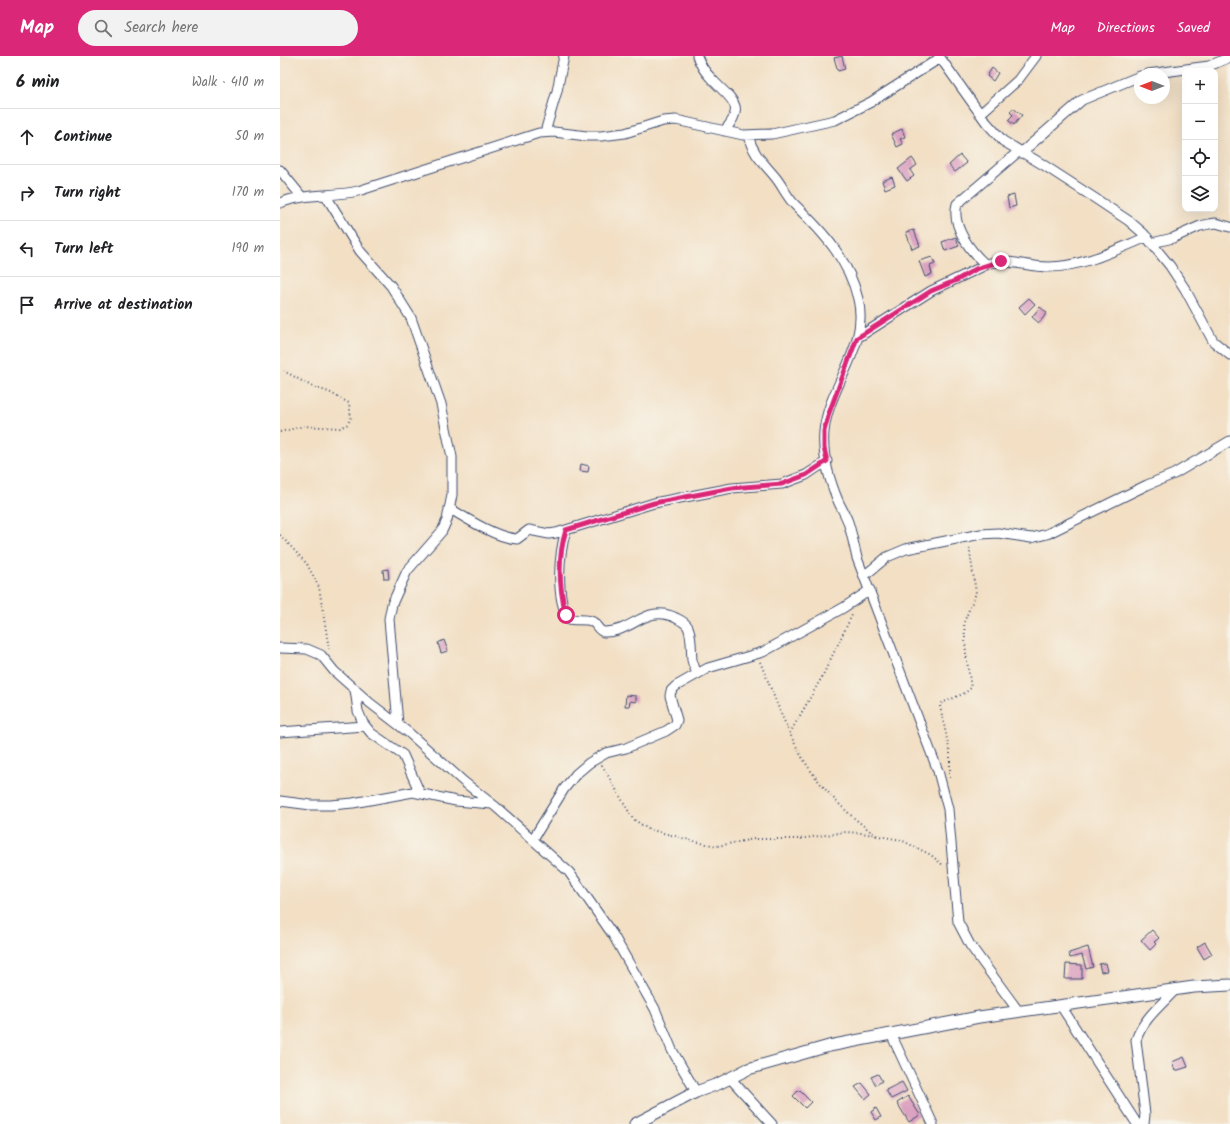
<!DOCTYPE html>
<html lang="en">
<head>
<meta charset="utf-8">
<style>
	:root { --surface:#fff; --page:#f2f2f2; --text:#202124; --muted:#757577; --line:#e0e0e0; --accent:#db2777 }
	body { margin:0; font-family:Kalam,sans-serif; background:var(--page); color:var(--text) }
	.controls { position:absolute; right:12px; top:12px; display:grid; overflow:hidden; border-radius:8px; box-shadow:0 4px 16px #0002 }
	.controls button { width:36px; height:36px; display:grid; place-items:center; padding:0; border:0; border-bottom:1px solid var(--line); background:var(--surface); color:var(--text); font:20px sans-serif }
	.compass { position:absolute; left:854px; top:12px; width:36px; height:36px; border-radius:50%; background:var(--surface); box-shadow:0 4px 16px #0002; rotate:270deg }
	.stop { position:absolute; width:12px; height:12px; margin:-9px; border:3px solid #db2777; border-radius:50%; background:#fff }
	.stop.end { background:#db2777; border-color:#fff; box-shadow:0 1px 4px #0008 }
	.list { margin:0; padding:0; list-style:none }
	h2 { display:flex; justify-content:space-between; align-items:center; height:52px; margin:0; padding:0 16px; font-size:17px }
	h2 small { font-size:13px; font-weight:400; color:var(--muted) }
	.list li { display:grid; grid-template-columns:26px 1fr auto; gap:12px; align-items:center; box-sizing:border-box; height:56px; padding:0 16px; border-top:1px solid var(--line) }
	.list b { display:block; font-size:15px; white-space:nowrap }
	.list em { font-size:13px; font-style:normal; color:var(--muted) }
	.icon { flex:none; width:22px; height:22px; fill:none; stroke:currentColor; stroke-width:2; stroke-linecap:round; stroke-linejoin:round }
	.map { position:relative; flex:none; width:950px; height:1068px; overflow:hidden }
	header { display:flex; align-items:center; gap:24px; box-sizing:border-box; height:56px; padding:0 20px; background:var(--accent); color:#fff }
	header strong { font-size:19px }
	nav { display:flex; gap:22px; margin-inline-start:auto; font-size:14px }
	.search { width:280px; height:36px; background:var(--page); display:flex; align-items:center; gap:10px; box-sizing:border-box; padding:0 14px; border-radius:22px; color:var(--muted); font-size:15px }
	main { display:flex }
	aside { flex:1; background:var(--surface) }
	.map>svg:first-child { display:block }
</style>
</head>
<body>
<header>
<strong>Map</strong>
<div class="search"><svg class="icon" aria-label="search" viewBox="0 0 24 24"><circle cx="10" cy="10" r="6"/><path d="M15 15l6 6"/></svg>Search here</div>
<nav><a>Map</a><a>Directions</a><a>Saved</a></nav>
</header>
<main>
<aside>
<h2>6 min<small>Walk · 410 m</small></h2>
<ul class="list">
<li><svg class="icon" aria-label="ahead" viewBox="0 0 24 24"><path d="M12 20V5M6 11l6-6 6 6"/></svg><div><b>Continue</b></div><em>50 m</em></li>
<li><svg class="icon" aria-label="right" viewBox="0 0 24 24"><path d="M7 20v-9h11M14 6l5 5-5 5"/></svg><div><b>Turn right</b></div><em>170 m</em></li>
<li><svg class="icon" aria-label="left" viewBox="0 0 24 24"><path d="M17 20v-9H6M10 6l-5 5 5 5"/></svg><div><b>Turn left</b></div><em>190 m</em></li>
<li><svg class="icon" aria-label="arrive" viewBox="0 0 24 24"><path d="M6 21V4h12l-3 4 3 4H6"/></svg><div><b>Arrive at destination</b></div></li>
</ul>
</aside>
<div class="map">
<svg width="950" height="1068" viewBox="0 0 950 1068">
	<rect width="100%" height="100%" fill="#f7f3e8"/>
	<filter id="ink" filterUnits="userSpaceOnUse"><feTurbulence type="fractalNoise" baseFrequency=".025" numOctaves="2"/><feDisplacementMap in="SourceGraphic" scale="8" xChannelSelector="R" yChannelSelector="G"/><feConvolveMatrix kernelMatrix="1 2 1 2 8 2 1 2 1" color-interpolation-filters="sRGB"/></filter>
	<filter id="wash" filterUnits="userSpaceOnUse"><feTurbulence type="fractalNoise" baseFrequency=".012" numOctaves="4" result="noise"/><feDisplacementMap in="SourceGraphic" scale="16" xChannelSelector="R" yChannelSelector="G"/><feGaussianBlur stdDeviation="0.9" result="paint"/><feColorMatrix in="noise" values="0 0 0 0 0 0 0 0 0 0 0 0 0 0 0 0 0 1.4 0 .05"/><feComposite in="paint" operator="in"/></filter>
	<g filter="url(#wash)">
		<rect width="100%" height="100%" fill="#f2dfc4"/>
		<g id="blocks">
			<path fill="#daa0c0" d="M562,0L565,13L558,15L554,2Z
				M712,12L718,17L713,25L707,20Z
				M733,52L742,59L734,69L728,64L733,59L730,56Z
				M622,73L625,81L620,83L623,88L617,91L611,78Z
				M680,99L687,107L675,116L669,109Z
				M632,102L637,109L630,114L634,120L627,125L618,113Z
				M612,121L615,129L605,133L602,125Z
				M734,139L736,150L729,152L727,141Z
				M634,174L640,190L632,193L626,176Z
				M676,181L679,190L665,195L662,186Z
				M652,201L655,208L650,210L652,218L645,221L639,205Z
				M749,242L755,248L745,258L739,251Z
				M760,251L767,257L759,267L752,261Z
				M301,408L309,410L308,416L300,415Z
				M108,513L109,523H104L103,514Z
				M164,584L168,595L161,597L158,587Z
				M346,639L356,640V646L350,645L349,650H345Z
				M872,874L879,882L874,886L876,888L870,894L861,884Z
				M925,886L932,898L924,903L917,891Z
				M808,891L813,911L806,913L802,899L790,902L789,897Z
				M826,907L828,915L821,916L819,908Z
				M786,908L802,909V923H785Z
				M904,1001L908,1011L895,1015L892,1006Z
				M598,1018L602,1025L596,1029L591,1021Z
				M622,1026L627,1035L611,1043L606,1034Z
				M582,1027L591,1038L585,1043L575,1031Z
				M519,1034L531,1046L525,1052L513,1040Z
				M628,1040L640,1059L629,1066L617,1047Z
				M596,1052L601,1061L596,1064L591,1056Z"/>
		</g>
	</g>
	<g filter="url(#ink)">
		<use href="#blocks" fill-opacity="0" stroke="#3b496d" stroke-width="1"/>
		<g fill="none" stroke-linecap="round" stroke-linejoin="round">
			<g stroke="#3b496d" stroke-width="11">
				<path id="minor" d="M417,0C420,8 424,15 430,21C448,42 469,48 444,75
					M659,0L706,66L723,85L762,108L816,143L849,165L864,178L890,210L905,233L933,285L950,299
					M868,18L929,10L950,1
					M700,58L738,24L756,0
					M265,76L277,35L284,0
					M468,80C474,100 483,106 496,122C503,131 507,141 515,149C543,176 569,204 578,243C590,291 548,330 544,376C542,399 550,426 559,447C562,453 566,460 568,466C572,478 574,490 577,502L658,715L668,753L678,866L690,889L739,956
					M741,97L802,44L860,20
					M0,114L22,141
					M46,140L80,195L111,230L131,262L161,348L172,401V439L167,464L162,475L127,515L112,548L109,563L118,668
					M0,147C24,137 52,141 78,135L259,77L274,76L307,80H321L345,77L383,65L396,64L463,79L492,78L555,64L591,46L660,2
					M872,187L893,182L920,170L929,168L936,167L950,171
					M706,209C690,195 671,170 677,148L738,96
					M577,282L651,235L710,207C730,203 748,211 768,211C803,211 835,194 867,181
					M169,452C187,463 217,482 237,483L249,474L269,478L276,477L374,447L452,432L502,428L526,419L547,405
					M286,474C279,498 275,542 289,563C296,565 307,562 313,566C317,569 318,575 324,576C352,577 366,547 396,562C400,564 405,566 408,571C412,580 411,594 412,604C413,609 416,614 417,618
					M584,520L607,501L626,493L701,478L718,477L751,482L767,478L867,429L894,418L950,385
					M0,592L27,593L41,599L54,615L90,647L129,677L184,726L216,751L289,816L333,879L375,953L392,994L416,1036
					M75,633L78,655L83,667L91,677L123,699L140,737
					M0,676L85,670
					M0,745L31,749H51L73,747L133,736L176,745L212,748
					M253,783L284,733L296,718L309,707L326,697L346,692L386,675L395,669L397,664L390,640L391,635L396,630L428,612L483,596L563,552L590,534
					M781,950L857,1068
					M611,978L653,1068
					M450,1022L492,1068
					M864,1068L865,1058L856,984C863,963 881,949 896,933"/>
			</g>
			<g stroke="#3b496d" stroke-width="13">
				<path id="tertiary" d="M355,1068L416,1036L438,1028L468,1013L549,990L699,961L914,931L950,929"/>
			</g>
			<path stroke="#3b496d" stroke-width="2" stroke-dasharray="1 3" stroke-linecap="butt" d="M0,376L24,370L60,372L68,368L71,361L69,347L49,336L33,331L4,315
				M0,479L27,508L39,531L49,593
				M480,606C492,634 502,663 516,690C534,726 565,757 597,780
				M510,677L542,621L573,557
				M322,709L353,763L368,773L421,787L437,790L474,783H519L566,776L582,777L621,784L651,799L664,810
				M670,722V697L660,650L662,647L685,637L691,632L686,598L684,566L696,537L689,490"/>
			<use href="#minor" stroke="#fff" stroke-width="9"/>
			<use href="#tertiary" stroke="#fff" stroke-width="11"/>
		</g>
	</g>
	<g fill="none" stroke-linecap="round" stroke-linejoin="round" filter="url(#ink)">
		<path stroke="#db2777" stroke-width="5" d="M286,559C279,531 277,503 286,474L374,447L452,432L502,428L526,419L547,405L544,392V375L549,357L577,282L651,235L677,224L696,213L721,205"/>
	</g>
</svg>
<div class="controls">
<button>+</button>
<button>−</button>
<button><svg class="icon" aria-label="locate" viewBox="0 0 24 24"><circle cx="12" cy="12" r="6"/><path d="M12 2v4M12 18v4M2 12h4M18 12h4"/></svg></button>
<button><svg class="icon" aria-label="layers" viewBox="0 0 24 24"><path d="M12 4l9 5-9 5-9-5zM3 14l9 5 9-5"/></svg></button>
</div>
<svg class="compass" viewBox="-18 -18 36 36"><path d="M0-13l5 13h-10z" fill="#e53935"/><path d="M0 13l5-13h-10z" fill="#757577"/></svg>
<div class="stop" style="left:286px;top:559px"></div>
<div class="stop end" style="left:721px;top:205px"></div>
</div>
</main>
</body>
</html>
